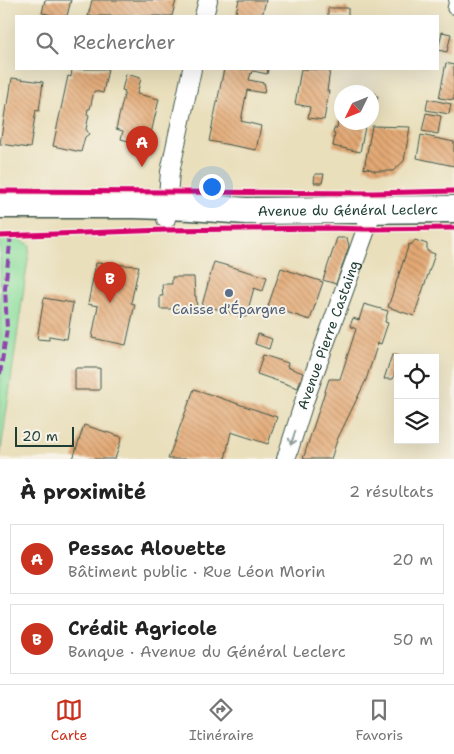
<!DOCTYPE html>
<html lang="fr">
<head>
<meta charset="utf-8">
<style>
	:root { --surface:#fff; --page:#f2f2f2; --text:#222; --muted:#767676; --line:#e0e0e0; --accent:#c8321e }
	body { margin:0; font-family:"Shantell Sans",sans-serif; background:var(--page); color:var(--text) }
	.controls { position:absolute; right:15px; bottom:15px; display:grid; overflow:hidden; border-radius:0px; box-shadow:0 5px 20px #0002 }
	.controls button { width:45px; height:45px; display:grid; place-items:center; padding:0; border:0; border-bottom:1px solid var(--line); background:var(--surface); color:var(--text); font:25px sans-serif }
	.compass { position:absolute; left:334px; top:85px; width:45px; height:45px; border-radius:50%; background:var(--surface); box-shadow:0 5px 20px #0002; rotate:227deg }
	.scale { position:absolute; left:15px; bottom:12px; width:59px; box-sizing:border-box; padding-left:5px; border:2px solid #1f3d34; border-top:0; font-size:14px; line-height:18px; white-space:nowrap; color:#1f3d34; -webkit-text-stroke:4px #f7f3e8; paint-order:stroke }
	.you { position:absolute; left:211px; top:186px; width:18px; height:18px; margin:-12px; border:4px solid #fff; border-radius:50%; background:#1a73e8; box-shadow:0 0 0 8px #1a73e833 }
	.badge { display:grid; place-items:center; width:32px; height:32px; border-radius:50%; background:var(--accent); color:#fff; font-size:16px; font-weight:700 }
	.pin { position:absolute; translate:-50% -41px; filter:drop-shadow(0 1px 2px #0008) }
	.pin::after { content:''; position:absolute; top:26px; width:18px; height:15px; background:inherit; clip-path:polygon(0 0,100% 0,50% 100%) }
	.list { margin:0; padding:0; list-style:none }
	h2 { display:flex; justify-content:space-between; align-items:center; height:65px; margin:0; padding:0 20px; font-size:21px }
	h2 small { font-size:16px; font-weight:400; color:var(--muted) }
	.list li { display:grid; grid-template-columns:32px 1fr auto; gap:15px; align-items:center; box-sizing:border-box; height:70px; margin:0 10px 10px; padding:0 10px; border:1px solid var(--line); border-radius:0px }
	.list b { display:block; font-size:19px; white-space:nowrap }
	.list p { margin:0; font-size:16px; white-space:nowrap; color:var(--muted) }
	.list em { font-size:16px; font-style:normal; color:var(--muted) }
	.icon { flex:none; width:28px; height:28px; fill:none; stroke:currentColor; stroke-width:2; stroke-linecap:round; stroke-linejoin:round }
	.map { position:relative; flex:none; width:454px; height:459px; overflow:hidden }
	.search { position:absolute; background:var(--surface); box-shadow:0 5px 20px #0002; left:15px; right:15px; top:15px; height:55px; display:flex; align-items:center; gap:12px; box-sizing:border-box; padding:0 18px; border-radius:0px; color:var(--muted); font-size:19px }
	.sheet { height:225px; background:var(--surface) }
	nav { display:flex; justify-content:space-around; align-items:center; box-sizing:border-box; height:70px; border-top:1px solid var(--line); background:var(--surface); font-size:14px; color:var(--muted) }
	nav a { display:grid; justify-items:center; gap:2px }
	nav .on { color:var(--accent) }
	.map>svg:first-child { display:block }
</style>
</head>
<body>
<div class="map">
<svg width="454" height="459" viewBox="0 0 454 459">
	<defs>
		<pattern id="building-back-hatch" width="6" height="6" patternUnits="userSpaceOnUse" patternTransform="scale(1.25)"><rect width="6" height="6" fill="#e4a975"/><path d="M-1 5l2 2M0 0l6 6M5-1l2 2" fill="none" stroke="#b88b61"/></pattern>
	</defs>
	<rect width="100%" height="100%" fill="#f7f3e8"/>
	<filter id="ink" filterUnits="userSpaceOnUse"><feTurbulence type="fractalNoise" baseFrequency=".02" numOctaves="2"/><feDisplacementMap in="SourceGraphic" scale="10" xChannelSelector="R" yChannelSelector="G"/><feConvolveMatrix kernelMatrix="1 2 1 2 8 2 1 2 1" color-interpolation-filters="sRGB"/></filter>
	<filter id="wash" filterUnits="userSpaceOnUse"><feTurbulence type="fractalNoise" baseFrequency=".0096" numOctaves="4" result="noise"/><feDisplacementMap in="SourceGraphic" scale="20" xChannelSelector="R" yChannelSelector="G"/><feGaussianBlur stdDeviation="1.12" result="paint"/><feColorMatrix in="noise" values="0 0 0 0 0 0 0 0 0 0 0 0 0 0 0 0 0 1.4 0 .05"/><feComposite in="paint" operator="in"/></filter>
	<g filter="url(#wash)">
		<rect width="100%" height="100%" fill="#e9dfbb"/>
		<path fill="#8edf9f" stroke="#568e6a" d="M11,235L30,245L0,457V236Z"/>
		<g id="blocks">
			<path fill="url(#building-back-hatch)" d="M45,0H71L67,16H58L42,13Z
				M92,0H176L172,16H88Z
				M239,0H266L262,16H235Z
				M328,8H348V16H328Z
				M442,32L451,34L447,52L438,50Z
				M446,63L454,65V100L439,98Z
				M72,69H108L103,93L94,91L90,109H88L87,114L89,115L86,129L89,134L85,137L81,152L53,146L68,76L71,77Z
				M224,69H268L267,74L253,71L252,74L251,73L249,80L264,83L265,86L264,93L247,90L241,121L261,126L256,150L209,141Z
				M301,69L330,70L327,91H329L324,120L308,118L310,107L295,104Z
				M126,74L141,78L137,94L159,99L147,151L140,153L137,152L139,144L121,139L123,131L116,129L125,91L122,90Z
				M12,78L43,82L39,111L36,110L30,148L0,144L6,105H8Z
				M372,92L375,93V96H378L375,109L372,108Z
				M428,99L451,104L449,114L426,110Z
				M426,113L441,116L438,134L422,131Z
				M341,116H342V122H366L360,152L333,146L335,134H333L334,128H337L338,120H340Z
				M372,126L410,127L404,161L393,171H375L367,168L364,169Z
				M421,135L454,142V166L417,158Z
				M315,174H324L322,183H314Z
				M337,238H347L349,246L336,284L323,280Z
				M415,240L427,244V251L435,254L414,316L388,307L409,244L411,245Z
				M214,262L267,277L263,291L254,288L246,317L202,305Z
				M96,263L139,266L131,303L135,304L126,345L92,338L98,306L88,304Z
				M281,268L323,282L310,320L268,306Z
				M172,277H194L195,296H196L197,309H160V296H163L162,284H172Z
				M44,298L73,303L67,339L49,336V340L37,339Z
				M364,304L388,311L385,322L388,323L381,344L378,343L366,380L337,440L331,459H303L329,379H340L356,329L350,326L353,318L359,320Z
				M258,334L272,339L269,349L255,344Z
				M263,355L288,363L287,367L303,373L298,388L257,374Z
				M392,355L398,356V363L393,379H384Z
				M75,368H100V390H75Z
				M194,389L277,417L268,444L231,432L225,459H168Z
				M84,425L122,437L115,459H73Z"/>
		</g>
	</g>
	<g filter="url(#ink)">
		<use href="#blocks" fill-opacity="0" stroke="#3d5548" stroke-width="1"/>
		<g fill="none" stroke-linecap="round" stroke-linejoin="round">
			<g stroke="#3d5548" stroke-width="11">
				<path id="service" d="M452,9L454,0"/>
			</g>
			<g stroke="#3d5548" stroke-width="20">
				<g id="minor">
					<path d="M204,16L208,0"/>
					<path d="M166,219L170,172L192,69"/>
					<path id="s1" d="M286,459L305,399L373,210"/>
				</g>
			</g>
			<g stroke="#3d5548" stroke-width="29">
				<g id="primary">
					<path id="s2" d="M0,205H135L191,207L246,211L454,209"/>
				</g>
			</g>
			<use href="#service" stroke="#fff" stroke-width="9"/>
			<use href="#minor" stroke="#fff" stroke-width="18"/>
			<use href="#primary" stroke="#fff" stroke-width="26"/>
			<path stroke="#8e44ad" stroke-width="4" stroke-dasharray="8 4" stroke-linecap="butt" d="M0,374L7,329L5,288L11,235"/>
			<g stroke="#f7f3e8" stroke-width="8">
				<path id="cycleway" d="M0,191L373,193L454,191
					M0,236L166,230L328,228L366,229L454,228"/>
			</g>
			<use href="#cycleway" stroke="#d6006c" stroke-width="5"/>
		</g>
		<defs><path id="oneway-shaft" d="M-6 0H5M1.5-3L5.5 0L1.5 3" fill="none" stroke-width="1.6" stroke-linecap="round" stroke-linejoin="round" transform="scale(1.25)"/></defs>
		<use stroke="#8f9e9a" href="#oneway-shaft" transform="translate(293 438) rotate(108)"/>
	</g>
	<circle fill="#5c6f8a" stroke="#f7f3e8" stroke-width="2" cx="229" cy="293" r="5"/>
	<g text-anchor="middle" stroke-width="4" stroke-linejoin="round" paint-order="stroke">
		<g font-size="14" fill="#1f3d34" stroke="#f7f3e8">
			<text dy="5" stroke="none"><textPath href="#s2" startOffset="348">Avenue du Général Leclerc</textPath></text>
			<text dy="5" stroke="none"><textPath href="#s1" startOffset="131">Avenue Pierre Castaing</textPath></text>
		</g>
		<g font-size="14" fill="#4e5e75" stroke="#f7f3e8">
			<text x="229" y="314">Caisse d'Épargne</text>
		</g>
	</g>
</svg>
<div class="controls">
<button><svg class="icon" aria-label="locate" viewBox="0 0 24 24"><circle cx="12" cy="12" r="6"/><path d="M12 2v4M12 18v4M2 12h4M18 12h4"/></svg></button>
<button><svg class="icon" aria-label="layers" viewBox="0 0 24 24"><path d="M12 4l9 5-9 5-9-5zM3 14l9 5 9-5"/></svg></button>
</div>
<svg class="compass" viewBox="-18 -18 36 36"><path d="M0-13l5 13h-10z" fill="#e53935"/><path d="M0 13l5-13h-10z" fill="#767676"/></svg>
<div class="scale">20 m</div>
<div class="you"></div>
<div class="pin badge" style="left:142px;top:167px">A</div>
<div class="pin badge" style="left:110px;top:303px">B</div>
<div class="search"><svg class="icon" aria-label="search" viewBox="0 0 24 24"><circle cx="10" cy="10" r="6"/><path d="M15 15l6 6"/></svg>Rechercher</div>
</div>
<section class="sheet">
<h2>À proximité<small>2 résultats</small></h2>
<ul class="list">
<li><span class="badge">A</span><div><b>Pessac Alouette</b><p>Bâtiment public · Rue Léon Morin</p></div><em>20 m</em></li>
<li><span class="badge">B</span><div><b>Crédit Agricole</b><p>Banque · Avenue du Général Leclerc</p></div><em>50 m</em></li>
</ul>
</section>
<nav>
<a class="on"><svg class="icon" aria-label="map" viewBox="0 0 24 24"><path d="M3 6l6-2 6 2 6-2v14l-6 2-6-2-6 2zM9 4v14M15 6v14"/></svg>Carte</a>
<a><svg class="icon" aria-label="directions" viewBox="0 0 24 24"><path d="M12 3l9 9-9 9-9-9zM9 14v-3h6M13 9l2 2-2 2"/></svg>Itinéraire</a>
<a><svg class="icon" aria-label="saved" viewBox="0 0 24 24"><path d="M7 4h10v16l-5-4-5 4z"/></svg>Favoris</a>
</nav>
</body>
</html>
